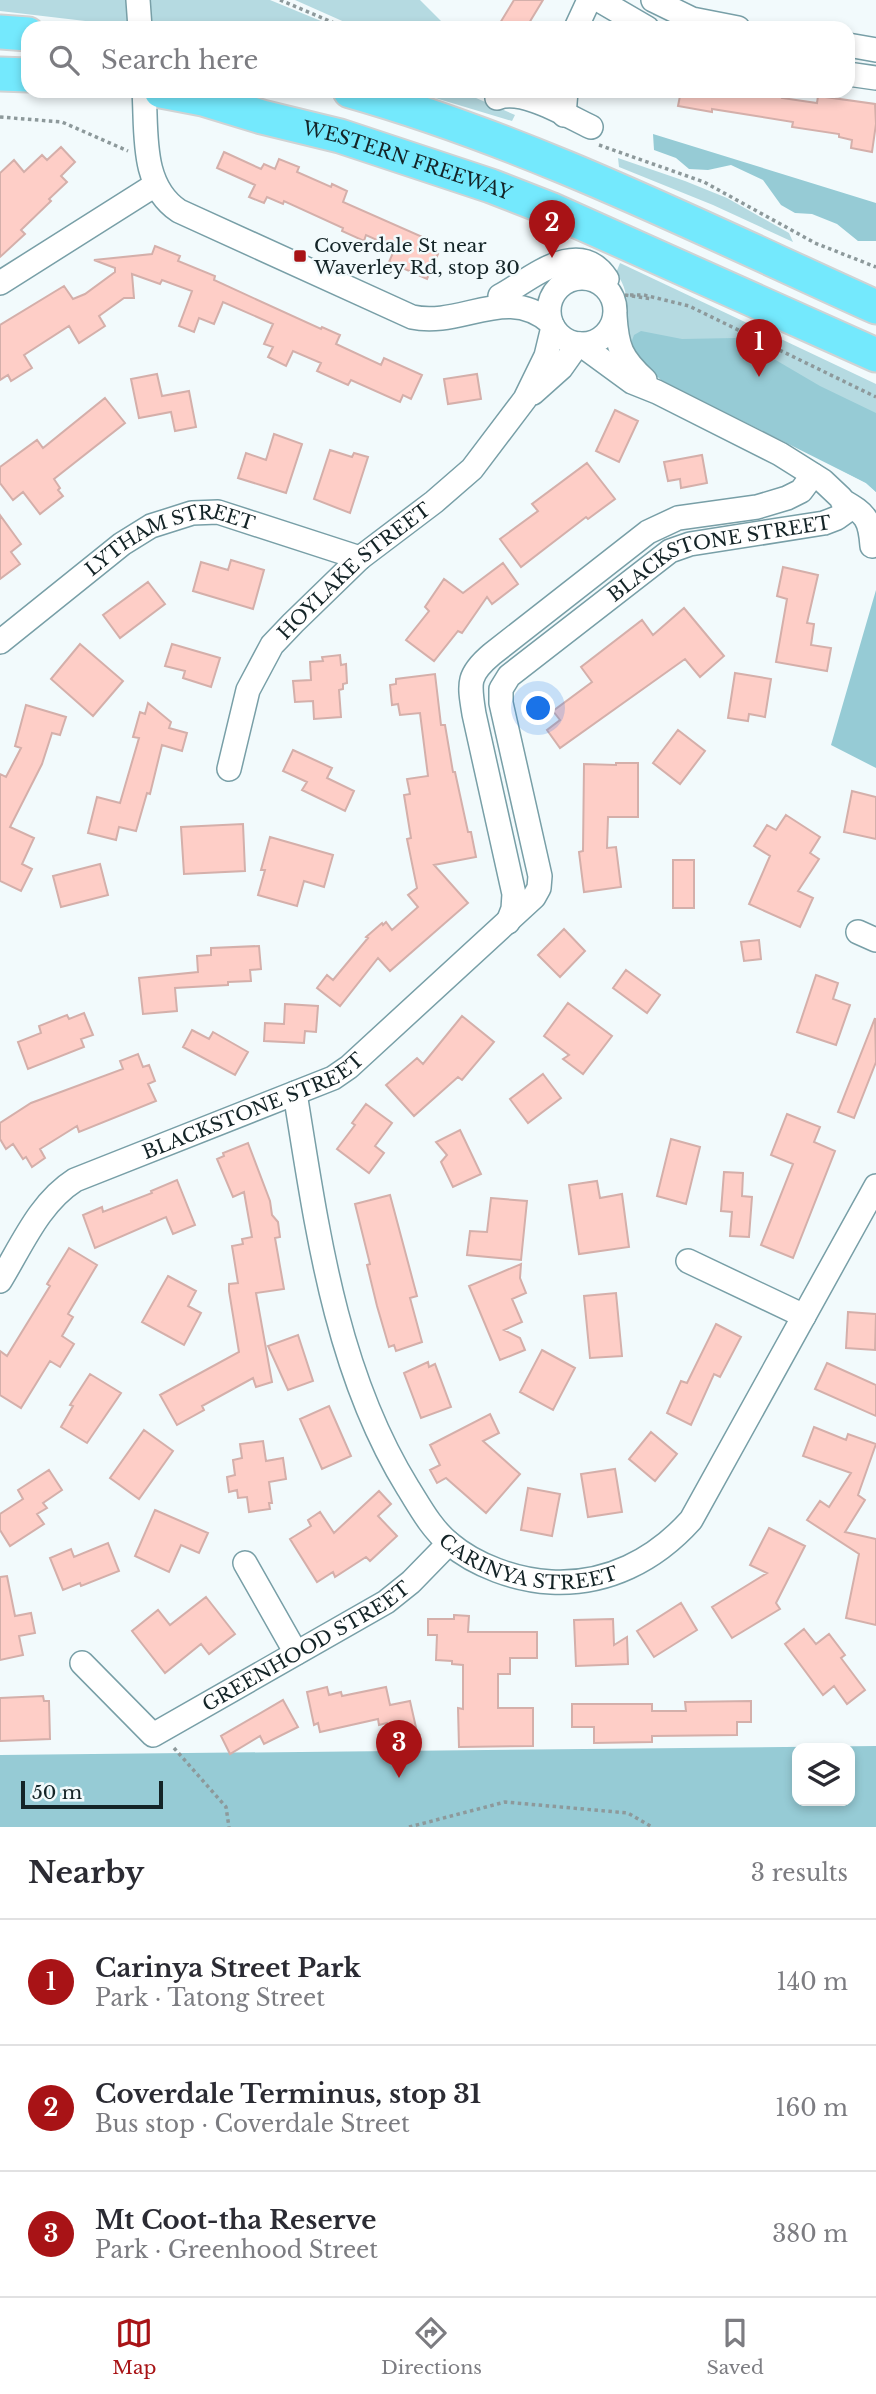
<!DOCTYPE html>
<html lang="en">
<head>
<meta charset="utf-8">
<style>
	:root { --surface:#fff; --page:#f2f2f3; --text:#2b2b33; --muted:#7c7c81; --line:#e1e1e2; --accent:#a81316 }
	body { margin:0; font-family:"Libre Baskerville",serif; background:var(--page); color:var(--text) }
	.controls { position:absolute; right:21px; bottom:21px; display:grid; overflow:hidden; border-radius:14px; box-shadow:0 4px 10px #0003 }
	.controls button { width:63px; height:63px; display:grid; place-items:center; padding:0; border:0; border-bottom:2px solid var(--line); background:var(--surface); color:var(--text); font:35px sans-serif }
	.scale { position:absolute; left:21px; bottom:18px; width:142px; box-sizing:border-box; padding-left:7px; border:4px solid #142427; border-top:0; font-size:19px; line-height:24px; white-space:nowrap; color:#142427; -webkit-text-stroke:5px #f2fafc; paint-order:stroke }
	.you { position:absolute; left:539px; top:709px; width:24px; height:24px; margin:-18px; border:5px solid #fff; border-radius:50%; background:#1a73e8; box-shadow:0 0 0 10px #1a73e833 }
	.badge { display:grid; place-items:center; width:46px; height:46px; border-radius:50%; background:var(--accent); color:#fff; font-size:23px; font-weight:700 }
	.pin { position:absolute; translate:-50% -58px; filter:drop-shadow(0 2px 4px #0008) }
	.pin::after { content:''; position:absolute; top:37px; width:24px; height:21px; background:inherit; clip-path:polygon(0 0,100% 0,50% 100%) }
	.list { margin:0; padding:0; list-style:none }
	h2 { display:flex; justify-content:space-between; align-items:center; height:91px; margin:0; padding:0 28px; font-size:30px }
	h2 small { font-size:23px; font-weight:400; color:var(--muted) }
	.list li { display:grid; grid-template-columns:46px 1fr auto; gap:21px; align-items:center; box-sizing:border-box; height:126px; padding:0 28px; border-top:2px solid var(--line) }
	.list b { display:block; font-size:26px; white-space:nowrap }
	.list p { margin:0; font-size:23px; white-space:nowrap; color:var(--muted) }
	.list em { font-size:23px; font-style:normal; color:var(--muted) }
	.icon { flex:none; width:38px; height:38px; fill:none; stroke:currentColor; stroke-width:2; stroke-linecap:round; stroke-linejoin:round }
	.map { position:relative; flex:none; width:876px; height:1827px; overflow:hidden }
	.search { position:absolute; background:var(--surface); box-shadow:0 4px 10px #0003; left:21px; right:21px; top:21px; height:77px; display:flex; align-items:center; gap:18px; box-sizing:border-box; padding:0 24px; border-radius:21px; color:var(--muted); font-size:26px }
	.sheet { height:469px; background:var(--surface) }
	nav { display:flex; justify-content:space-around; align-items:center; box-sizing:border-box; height:98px; border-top:2px solid var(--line); background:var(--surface); font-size:19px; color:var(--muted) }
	nav a { display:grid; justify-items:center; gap:4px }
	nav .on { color:var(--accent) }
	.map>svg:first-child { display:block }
</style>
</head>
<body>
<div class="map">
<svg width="876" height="1827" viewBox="0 0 876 1827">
	<rect width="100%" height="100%" fill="#f2fafc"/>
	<path fill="#b5dae1" d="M0,0H270L338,28H145L0,11Z
		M295,0H420L448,28H358Z
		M412,91H445L450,94L452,91H460L515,115L512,121Z
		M618,158L685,181L727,198L789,233L793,242L713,205L619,167Z
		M620,263L876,384V492L866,483C833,466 800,448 766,432C728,413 659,389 634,354C617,329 638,301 616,273Z"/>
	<path fill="#96cbd5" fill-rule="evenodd" d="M653,134L876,203V241H858L837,224L812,214L795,213L781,205L763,180L731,165L708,170L689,169L676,158L654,150Z
		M641,331L682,339L735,338L743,341L820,386L876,413V492L866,483L661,380L641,362L630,346L634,335Z
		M876,590V768L831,745Z
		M876,1746V1827H0V1755ZM797,1748H850V1801H797Z"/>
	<path fill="#fecec7" stroke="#d4afaa" stroke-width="2" d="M514,0H543L526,28H497Z
		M681,91H783L782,98L817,103L818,96L875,104L876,124L872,152L851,148L852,140L839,137V134L792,127L793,122L712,109V112L678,106Z
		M61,147L75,162L61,176L67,182L49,199L51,201L21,230L25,234L0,257V173L14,160L24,172L42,155L47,160Z
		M224,152L261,169L264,164L275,169L279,159L299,167L297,172L331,187L332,184L347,191L343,202L427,239L425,244L433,248L431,251L438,254L427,279L389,262L395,248L366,235L364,241L342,231L343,228L284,201L283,204L267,197L264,203L249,197L255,185L217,168Z
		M155,246L180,256L178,261L215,276L214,280L321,329L322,327L340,335L336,344L381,365L384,358L422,375L411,399L403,395L400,402L351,380L348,385L317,371L321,363L293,351L286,366L268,357L273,347L264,344L273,324L223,302L214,324L199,318L194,332L179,326L192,291L162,280L160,284L132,274L134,298H124L99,316L105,326L79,343L69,326L24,355L32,368L11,381L8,375L0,380V325L64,286L73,299L85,294L115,272V268L94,260L152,254Z
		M157,374L162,396L189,391L196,427L175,431L171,412L139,418L131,379Z
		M477,374L481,399L448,404L444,379Z
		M105,398L125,423L54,479L60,488L58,490L63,496L40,514L23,492L13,500L0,483V467L37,440L43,448Z
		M615,410L638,421L619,462L596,451Z
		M274,434L302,444L286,493L238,478L246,453L266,460Z
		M330,450L352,457L354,453L368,457L350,513L314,499Z
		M702,455L707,483L681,488L680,479L668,481L664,462Z
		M587,463L615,499L588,519L586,517L521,567L500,539L538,511L532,504Z
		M0,515L21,544L11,552L20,564L0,579Z
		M231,560L264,570L253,609L193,591L201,562L228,570Z
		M503,563L518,584L492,604L487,597L462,633L458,631L434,661L406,640L429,611L425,607L444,579L463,593Z
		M783,567L818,575L807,623L814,624L811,645L831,648L827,671L776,662L787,599L777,596Z
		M148,582L165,604L120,638L103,615Z
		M684,608L724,656L700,677L685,659L560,748L547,730L560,720L553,711L592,682L581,667L642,620L653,635Z
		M80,644L123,681L93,716L51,679Z
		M172,644L220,658L211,687L183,678L185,671L165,666Z
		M340,655L341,665L346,664L347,683L343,684V689L339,690L341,717L314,719L313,701L295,702L293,681L311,680L310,662L323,661L322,657Z
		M735,673L771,679L765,717L749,714L748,721L728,718Z
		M435,674L441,725H445L453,772H455L468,832H471L476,857L434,865L468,903L390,971L378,958L340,1006L317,988L327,975L333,980L368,938L366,937L382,923L383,925L386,922L392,930L418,907L408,895L417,888L407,839L411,838L404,795L410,794L407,779L428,776L420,713L400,715L398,704L392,705L390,685L396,684V679Z
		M148,703L171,722L169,728L187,733L182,751L162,745L150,794L147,793L136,831L119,827L116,840L88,833L97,797L120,803L139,738L133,737L140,712L145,714Z
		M26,705L66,717L60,735L52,733L42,764L10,827L34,838L22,864L32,869L21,891L0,881V774L6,777L21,748L15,746Z
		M678,730L705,751L680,784L653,763Z
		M293,750L332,768L327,778L354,791L345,811L302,790L307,782L283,771Z
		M616,763H638V817H608L607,848L616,847L621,887L584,892L579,852L583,851L584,764L616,765Z
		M852,791L876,797V839L844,832Z
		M786,815L820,837L810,853L819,859L798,891L813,898L800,927L749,904L770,856L754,846L767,825L776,830Z
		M243,824L245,871L184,874L181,827Z
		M270,837L333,855L324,887L304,881L297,906L258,895L265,870H261Z
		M673,860H694V908H673Z
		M100,864L108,895L61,907L53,876Z
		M564,929L585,951L560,977L538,955Z
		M759,940L761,959L744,961L741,942Z
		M259,946L261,969L250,970L251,981L228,982V985L175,988L177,1011L143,1014L139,978L198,972L197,956L211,955V948Z
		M626,970L660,995L647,1013L613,988Z
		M816,975L838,983L833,999L850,1005L836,1045L797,1032Z
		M568,1003L612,1036L583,1074L563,1059L569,1055L544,1036Z
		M285,1004L318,1006L316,1032L305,1031L304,1043L264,1041L265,1023L284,1024Z
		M84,1013L93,1035L81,1039L84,1047L28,1069L18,1042L41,1033L39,1026L67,1015L69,1019Z
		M462,1016L494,1042L462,1080L458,1077L414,1116L386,1085L417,1058L423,1064Z
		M875,1018L876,1062L854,1118L838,1112Z
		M192,1030L209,1039L213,1032L248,1052L235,1075L183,1047Z
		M138,1054L143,1067L149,1065L155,1081L148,1084L156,1101L79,1132L77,1126L40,1149L45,1158L32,1167L26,1157L23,1159L13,1144L6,1149L0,1139V1123L31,1103L123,1069L120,1061Z
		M543,1074L561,1098L528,1123L510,1099Z
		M366,1104L392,1123L375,1146L384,1153L369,1173L337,1149L355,1125L352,1123Z
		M787,1114L820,1127L814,1142L835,1151L793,1258L761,1245L793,1164L771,1155Z
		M460,1130L481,1174L453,1187L441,1162L447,1155L436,1142Z
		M671,1139L700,1147L686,1204L657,1196Z
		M248,1143L270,1201L272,1215L278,1222L280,1237L275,1238L284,1289L256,1293L272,1382L256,1387L253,1378L202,1406L204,1410L177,1425L160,1395L239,1352L229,1291V1284L238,1283L232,1246L243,1244L242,1239L252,1237L244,1192L233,1197L217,1159L224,1156L223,1153Z
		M724,1172L743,1173L742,1196L752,1197L749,1237L730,1236L732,1212L721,1211Z
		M177,1180L195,1225L173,1234L166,1217L95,1248L83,1215L102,1207L103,1212L152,1193L151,1191Z
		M597,1181L600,1198L622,1194L629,1247L579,1254L569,1185Z
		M390,1195L417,1296L410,1298L422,1342L396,1351L394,1345L389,1347L377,1306L367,1265L370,1264L355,1204Z
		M491,1198L527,1201L521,1260L467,1255L470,1231L487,1232Z
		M69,1248L97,1265L68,1314L73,1317L62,1336L74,1344L60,1367L50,1361L21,1408L0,1395V1351L7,1356L50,1286L47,1284Z
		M521,1264L520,1278L526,1293L512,1299L522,1322L504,1330L520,1338L525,1350L500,1360L469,1286Z
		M168,1276L196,1291L188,1306L201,1313L184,1345L142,1322Z
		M616,1293L622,1356L590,1358L584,1296Z
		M848,1312L876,1314L875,1350L846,1348Z
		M716,1324L741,1337L720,1377L714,1374L691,1425L667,1413L681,1381L687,1383Z
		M298,1335L313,1381L288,1390L268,1346Z
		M542,1350L575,1368L553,1410L520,1392Z
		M428,1362L429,1367L435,1364L451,1407L421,1418L404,1373Z
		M827,1363L876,1385V1416L815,1389Z
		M90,1374L121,1393L87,1443L61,1427L73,1406L70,1405Z
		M329,1406L351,1456L322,1469L300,1419Z
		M490,1414L499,1433L483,1441L520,1474L486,1513L446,1478L437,1483L430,1470L440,1465L430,1445Z
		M814,1427L846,1440L848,1434L876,1444L858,1495L865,1500L845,1532L876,1539V1625L846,1618L859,1554L807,1520L820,1501L829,1507L851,1473L803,1456Z
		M144,1430L173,1451L139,1499L110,1478Z
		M651,1432L677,1454L655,1481L629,1459Z
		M263,1441L266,1461L283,1458L286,1479L269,1482L272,1503H269L270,1509L249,1512L247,1497L238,1498L237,1490L229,1492L227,1477L235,1475L233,1460L242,1458L240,1444Z
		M615,1469L622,1512L588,1517L581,1474Z
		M49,1470L62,1490L43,1503L47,1508L37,1514L44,1524L10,1546L0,1530V1514L23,1499L18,1490Z
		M528,1488L560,1494L552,1536L521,1530Z
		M379,1491L391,1504L378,1516L397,1536L370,1561L366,1557L335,1577L333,1572L317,1582L290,1539L311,1526L308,1520L320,1512L334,1533Z
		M155,1510L208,1533L199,1553L181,1545L169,1572L135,1556Z
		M769,1528L805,1546L776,1603L780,1609L732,1638L712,1607L767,1573L750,1565Z
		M108,1543L119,1571L81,1586L80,1583L63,1590L50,1558L71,1549L74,1557Z
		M7,1576L15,1616L31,1613L35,1633L19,1636L23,1655L0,1660V1577Z
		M206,1597L235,1634L209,1654L201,1644L165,1673L132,1631L158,1610L170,1625Z
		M681,1603L697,1630L654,1657L637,1631Z
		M454,1615L469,1616L468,1632H537V1658H510V1674H498V1708H533V1746L459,1747L458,1708L463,1709V1665L452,1664V1661L436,1660L437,1635H428V1619H454Z
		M613,1619L614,1645L627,1637L628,1664L576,1666L574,1620Z
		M804,1629L816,1644L829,1634L845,1655L841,1658L865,1690L847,1704L834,1686L823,1695L785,1644Z
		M327,1687L329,1695L341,1692L342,1696L386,1687L390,1705L410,1701L417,1732L390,1738L387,1723L379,1725L378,1719L320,1732L318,1723L314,1725L307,1692Z
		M43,1696L44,1701H49L50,1739L0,1741V1698Z
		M283,1700L298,1727L264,1744L260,1736L230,1754L221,1736Z
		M751,1701V1722H737V1735L652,1736V1742L594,1743V1727H572V1704H652V1711H686L685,1702Z"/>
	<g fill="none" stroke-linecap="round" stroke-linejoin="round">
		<g stroke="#789fa7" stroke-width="26">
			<g id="minor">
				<path d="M138,0L140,28"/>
				<path d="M599,0L647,28"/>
				<path d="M653,0L692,19L738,28"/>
				<path d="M576,28L589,0"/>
				<path d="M848,45L876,50"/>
				<path d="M848,74L876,78"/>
				<path d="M144,91C147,132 140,185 179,211L412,317C461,328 507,284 551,323"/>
				<path d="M497,98C523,88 567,116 591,127"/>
				<path d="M564,115L566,91"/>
				<circle cx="582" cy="311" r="33"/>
				<path d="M0,283L155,185"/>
				<path d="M500,296C530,280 578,235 607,279"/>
				<path d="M615,316C617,347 621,358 645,380"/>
				<path d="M533,393L561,368L578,344"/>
				<path d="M843,501C866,514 870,519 872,546"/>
				<path id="s1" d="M0,642L122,544L151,526L192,513L218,512L360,558"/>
				<path id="s2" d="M229,769L248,690L272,645L293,623L360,558L434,502L472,469L525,399L546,356L553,327"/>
				<path d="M508,922L513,909L514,894L474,714C469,683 467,675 492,654L648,532L678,518L757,507L787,498L801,491L813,475"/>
				<path d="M858,932L876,940"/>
				<path id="s3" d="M295,1093C317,1228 335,1370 408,1488C420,1507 431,1528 449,1543C476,1566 516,1580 551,1582C607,1585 655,1560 691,1520L876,1186"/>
				<path d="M688,1261L804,1316"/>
				<path id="s4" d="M0,1281C22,1245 39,1203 75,1180L333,1078L349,1067L534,897L539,888L540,876L501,703V689L509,676L670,551L690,544L824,523L837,518L844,513L845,507L841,498L823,481L780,454L657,392L632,382L580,344"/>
				<path d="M245,1563L296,1653"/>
				<path id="s5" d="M82,1663L153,1735L386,1602L411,1582L449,1543"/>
			</g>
		</g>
		<g stroke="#d0d3d4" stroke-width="37">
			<g id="highway">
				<path d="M0,32L28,34"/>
				<path d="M0,74L28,75"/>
				<path id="s6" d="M161,91L203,99L262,117L340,136L491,186L550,209L876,355"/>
				<path d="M350,91C533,143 703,229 876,307"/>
			</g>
		</g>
		<path stroke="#8d999b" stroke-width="3.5" stroke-dasharray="3.5 3.5" stroke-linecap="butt" d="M280,0L346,28
			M0,117L62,122L128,151
			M599,145L704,182L815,243L876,267
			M618,294L652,299
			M630,295H644L689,306L876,397
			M174,1748L226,1807L229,1827
			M409,1827L505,1802L628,1813L652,1827"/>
		<use href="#minor" stroke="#fff" stroke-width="23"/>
		<use href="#highway" stroke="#74e9fd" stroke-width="33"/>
	</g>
	<rect fill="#a81316" stroke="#f2fafc" stroke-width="2.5" x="293" y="249" width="14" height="14" rx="3.5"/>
	<g text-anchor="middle" stroke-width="5" stroke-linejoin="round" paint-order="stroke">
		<g font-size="19" fill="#142427" stroke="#f2fafc">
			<text dy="7" stroke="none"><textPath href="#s6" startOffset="256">WESTERN FREEWAY</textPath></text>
			<text dy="7" stroke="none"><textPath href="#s1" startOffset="205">LYTHAM STREET</textPath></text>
			<text dy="7" stroke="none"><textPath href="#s4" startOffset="1152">BLACKSTONE STREET</textPath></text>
			<text dy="7" stroke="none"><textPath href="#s2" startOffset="243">HOYLAKE STREET</textPath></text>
			<text dy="7" stroke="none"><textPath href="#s4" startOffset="320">BLACKSTONE STREET</textPath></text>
			<text dy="7" stroke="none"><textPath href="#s3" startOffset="567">CARINYA STREET</textPath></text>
			<text dy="7" stroke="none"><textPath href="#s5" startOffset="278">GREENHOOD STREET</textPath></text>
		</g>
		<g font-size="19" fill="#142427" stroke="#f2fafc" text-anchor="start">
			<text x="314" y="252">Coverdale St near<tspan x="314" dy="22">Waverley Rd, stop 30</tspan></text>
		</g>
	</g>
</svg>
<div class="controls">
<button><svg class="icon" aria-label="layers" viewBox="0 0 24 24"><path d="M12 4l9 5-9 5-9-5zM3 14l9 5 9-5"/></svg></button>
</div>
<div class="scale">50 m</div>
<div class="you"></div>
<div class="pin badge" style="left:759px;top:377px">1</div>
<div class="pin badge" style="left:552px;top:258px">2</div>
<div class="pin badge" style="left:399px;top:1778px">3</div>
<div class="search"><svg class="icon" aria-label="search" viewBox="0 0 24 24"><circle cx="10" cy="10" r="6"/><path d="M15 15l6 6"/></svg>Search here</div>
</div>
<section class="sheet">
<h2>Nearby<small>3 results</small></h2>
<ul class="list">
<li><span class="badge">1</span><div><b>Carinya Street Park</b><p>Park · Tatong Street</p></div><em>140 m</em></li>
<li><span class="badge">2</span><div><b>Coverdale Terminus, stop 31</b><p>Bus stop · Coverdale Street</p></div><em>160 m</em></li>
<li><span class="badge">3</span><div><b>Mt Coot-tha Reserve</b><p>Park · Greenhood Street</p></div><em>380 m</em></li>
</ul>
</section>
<nav>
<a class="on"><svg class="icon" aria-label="map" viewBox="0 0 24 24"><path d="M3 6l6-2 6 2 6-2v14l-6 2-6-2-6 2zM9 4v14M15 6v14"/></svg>Map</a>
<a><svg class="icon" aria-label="directions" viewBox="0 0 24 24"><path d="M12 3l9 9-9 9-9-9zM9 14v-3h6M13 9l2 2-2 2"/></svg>Directions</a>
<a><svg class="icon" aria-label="saved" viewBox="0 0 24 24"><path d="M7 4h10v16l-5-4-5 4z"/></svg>Saved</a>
</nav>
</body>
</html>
